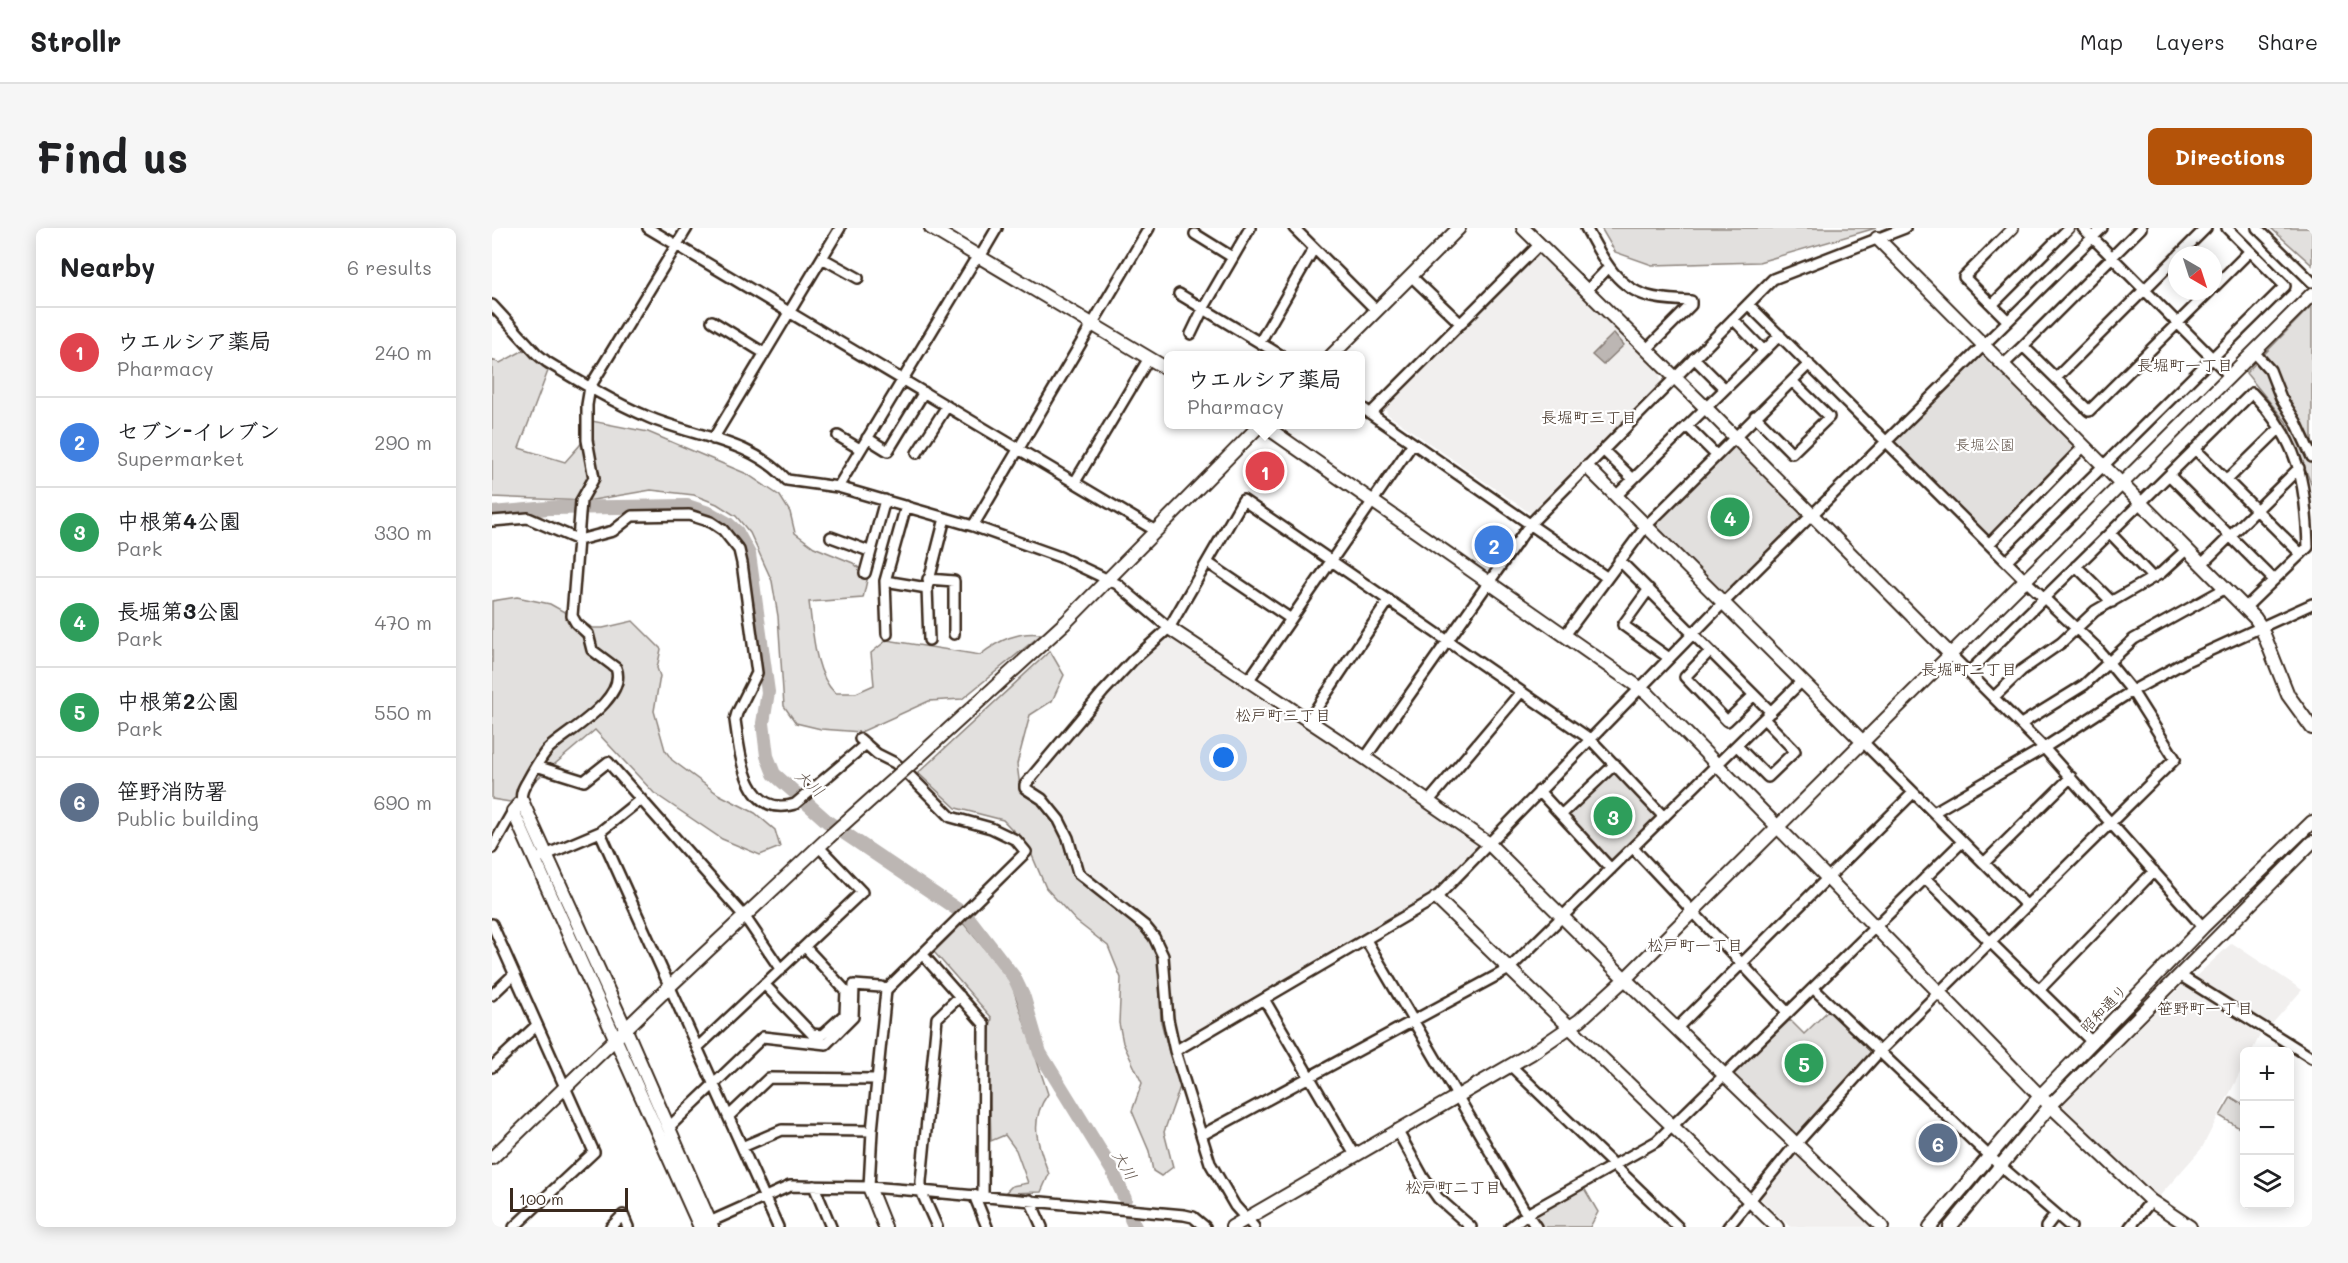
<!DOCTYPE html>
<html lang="en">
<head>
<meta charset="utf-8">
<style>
	:root { --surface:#fff; --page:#f6f6f6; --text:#202124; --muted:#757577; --line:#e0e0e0; --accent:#b45309 }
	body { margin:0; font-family:Mali,"Klee One",sans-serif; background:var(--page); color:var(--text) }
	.controls { position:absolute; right:18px; bottom:18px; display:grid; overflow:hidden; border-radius:9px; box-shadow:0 3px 15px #0003 }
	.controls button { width:54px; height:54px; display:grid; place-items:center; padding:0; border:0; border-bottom:2px solid var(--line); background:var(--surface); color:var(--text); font:30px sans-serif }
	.compass { position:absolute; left:1676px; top:18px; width:54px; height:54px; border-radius:50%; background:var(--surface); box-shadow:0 3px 15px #0003; rotate:141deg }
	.scale { position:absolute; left:18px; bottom:15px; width:118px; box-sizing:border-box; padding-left:6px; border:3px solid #3b2a1e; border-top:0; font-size:16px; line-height:21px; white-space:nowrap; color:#3b2a1e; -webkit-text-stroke:4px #fff; paint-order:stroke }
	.you { position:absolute; left:732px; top:530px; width:21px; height:21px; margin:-15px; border:4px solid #fff; border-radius:50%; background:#1a73e8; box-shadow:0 0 0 9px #1a73e833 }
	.badge { display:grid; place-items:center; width:39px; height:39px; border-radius:50%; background:var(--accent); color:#fff; font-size:20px; font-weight:700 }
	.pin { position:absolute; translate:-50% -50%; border:3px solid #fff; box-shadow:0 2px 6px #0006 }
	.popup { position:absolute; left:672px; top:123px; width:201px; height:78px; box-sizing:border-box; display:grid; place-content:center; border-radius:9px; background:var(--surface); filter:drop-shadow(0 2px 4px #0005); font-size:20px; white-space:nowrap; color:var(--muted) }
	.popup b { font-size:22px; color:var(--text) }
	.popup::after { content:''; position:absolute; left:50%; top:100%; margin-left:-12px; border:12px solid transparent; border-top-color:var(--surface) }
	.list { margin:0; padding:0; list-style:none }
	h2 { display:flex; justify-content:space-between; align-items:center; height:78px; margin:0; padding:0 24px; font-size:26px }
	h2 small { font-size:20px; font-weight:400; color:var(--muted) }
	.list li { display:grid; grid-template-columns:39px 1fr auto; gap:18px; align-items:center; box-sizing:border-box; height:90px; padding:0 24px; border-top:2px solid var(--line) }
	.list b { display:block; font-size:22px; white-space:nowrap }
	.list p { margin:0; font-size:20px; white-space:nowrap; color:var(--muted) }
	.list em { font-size:20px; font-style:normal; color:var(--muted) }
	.icon { flex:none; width:33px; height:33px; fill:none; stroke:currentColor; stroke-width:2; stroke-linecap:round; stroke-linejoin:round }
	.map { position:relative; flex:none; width:1820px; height:999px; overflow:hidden; border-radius:9px }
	header { display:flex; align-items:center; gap:36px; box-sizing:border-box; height:84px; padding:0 30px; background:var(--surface); border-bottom:2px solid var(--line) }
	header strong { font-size:28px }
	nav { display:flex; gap:33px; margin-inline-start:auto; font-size:21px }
	.intro { display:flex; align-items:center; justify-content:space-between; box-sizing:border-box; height:144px; padding:0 36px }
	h1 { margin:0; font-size:42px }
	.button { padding:15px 27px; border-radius:9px; background:var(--accent); color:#fff; font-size:21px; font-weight:700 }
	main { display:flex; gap:36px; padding:0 36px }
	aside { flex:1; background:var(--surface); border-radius:9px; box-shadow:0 3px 15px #0003 }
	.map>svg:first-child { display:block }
</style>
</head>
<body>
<header>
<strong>Strollr</strong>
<nav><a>Map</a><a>Layers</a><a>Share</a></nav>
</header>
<div class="intro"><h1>Find us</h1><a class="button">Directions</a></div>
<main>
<aside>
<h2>Nearby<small>6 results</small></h2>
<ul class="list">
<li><span class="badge" style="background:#e0444e">1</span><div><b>ウエルシア薬局</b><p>Pharmacy</p></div><em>240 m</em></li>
<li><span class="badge" style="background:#3f7fe0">2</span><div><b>セブン-イレブン</b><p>Supermarket</p></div><em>290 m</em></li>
<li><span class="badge" style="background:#2e9e5b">3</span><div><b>中根第4公園</b><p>Park</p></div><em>330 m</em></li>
<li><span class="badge" style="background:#2e9e5b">4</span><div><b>長堀第3公園</b><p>Park</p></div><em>470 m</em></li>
<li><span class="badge" style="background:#2e9e5b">5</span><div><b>中根第2公園</b><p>Park</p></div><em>550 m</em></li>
<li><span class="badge" style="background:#5c6f8a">6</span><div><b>笹野消防署</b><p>Public building</p></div><em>690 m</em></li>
</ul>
</aside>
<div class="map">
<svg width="1820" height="999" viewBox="0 0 1820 999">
	<rect width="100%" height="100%" fill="#fff"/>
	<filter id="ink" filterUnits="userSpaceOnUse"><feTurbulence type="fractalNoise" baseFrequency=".0167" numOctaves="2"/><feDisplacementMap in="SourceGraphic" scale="12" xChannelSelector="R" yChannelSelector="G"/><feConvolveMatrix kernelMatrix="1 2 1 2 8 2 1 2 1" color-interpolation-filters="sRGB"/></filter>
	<g filter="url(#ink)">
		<path fill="#f1efee" d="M1054,27L1168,146L1169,156L1041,287L895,186L894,181L1042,29Z
			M673,408H677L985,615V621L941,667L687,814L683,812L679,779L677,738L671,721L590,643L570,588L556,570L539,560L537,556L624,455Z
			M1740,715L1810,762L1779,797L1774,798L1700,752Z
			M1692,756L1768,807L1760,823L1752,824V837L1710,920L1665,971L1570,877Z
			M1300,924H1306L1383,999H1298L1266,968Z"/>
		<path fill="#e2e0de" stroke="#8e857e" stroke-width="1.5" d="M1109,0H1384L1267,34L1160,37L1123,24Z
			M1779,0H1820V37Z
			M1820,77V258L1794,194L1754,145Z
			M34,121L56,143L27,220L73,234L88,217L100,193L156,204L255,246L288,268L298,284L303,305L322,319L361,335L376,348L371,370L317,374C321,402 322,445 343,465H364L382,457L379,425L395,412L488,427C507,412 526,403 550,406L470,471L437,473L369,504L329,501L304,495L292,478L286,388L280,353L258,305L244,288L225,276L202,267L159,262L95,273L0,269V132L8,135Z
			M1491,126L1586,221L1496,310L1401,214Z
			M1238,219H1243L1309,285L1307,295L1232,368L1161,298L1163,294Z
			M25,369L58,376L101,400H111L141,393L169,421L165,440L168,448L162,483L173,522L180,532L226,566L263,585L283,602L288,619L268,627L230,611L162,565L103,502L18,574L0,571V373Z
			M558,423L572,447L560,473L538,487L525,536L528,559L532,567L552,579L563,595L572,612L582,647L650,701L659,713L666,728L669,794L677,824L690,853L672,904L681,939L669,948L661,943L657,923L640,883L650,855L631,815L627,795L629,750L616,718L584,693L554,660L536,618L511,592L464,580L426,545Z
			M1123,542L1167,589L1119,634L1075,587Z
			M471,695L518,751L556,866C536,894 546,917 557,946L549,964L513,965L520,958L536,955L524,922L513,907L499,913L496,811L500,790L442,724Z
			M1338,781L1381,824L1304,909L1243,849L1242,845L1298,792L1312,806Z
			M1739,869L1752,877V903L1728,888Z
			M1092,960L1106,984L1098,999H1049L1042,987Z"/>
		<path fill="#bcb6b3" stroke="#887e77" stroke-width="1.5" d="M1122,105L1132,117L1111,137L1100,127Z"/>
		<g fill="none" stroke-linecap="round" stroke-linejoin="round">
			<path stroke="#bcb6b3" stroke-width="14" d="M0,285L57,280L195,278L219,286L235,295L245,304L257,326L276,464L271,495L275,528L282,546L336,594L475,688L522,749L532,770L548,825L620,942L633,971
				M639,991L643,999"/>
			<g stroke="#3b2a1e" stroke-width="14">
				<path id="minor" d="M156,0L664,303
					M802,0L884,82
					M1094,0C1109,27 1123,59 1156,68C1169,72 1185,72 1199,73V77L1155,121
					M1591,0L1738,148
					M1649,0L1531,118L1597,183L1718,63
					M1765,0L1820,54
					M703,6L740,29
					M1687,27L1714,0
					M330,30L366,50
					M919,48L969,96
					M1721,60L1758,23
					M1095,62L1117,39
					M687,66L790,128
					M0,77L45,126L55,134C88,154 121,174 156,189C203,209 259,212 295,252L346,259L481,298L568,329L625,356L677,400
					M1500,77L1577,0
					M220,93L272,125
					M1516,93L1472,49L1521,0
					M699,106L711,81L758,0
					M768,114L822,20
					M1272,123L1288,107
					M1762,124L1778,142L1789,170L1804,194L1820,229
					M1202,130L1233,161L1272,123L1241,91
					M1511,137L1531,118
					M1564,150L1685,29
					M869,179L1114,349
					M879,185L1048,16
					M1263,188L1300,225L1337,189L1300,153
					M1195,198L1224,227
					M346,208L368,221
					M375,210L396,223L432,164
					M221,211L348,0
					M1703,221L1809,326
					M1111,222L1141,251
					M425,225L455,178
					M1677,247L1782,352
					M1735,252L1788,200
					M583,254L657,130
					M346,259L481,35L488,29L505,0
					M1124,268L1233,161
					M0,293L36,290L87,312L121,303L140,288L197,287L219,294L231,302L247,322L250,335L265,445L245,485L243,492C248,526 253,591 303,576L374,516
					M481,298L657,0
					M1618,305L1661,350
					M339,309L377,323
					M1497,316L1592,218
					M1127,332L1279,484
					M1515,333L1793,58L1735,0
					M716,335L799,391
					M1710,336L1807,240
					M1584,338L1620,374
					M373,345L393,272
					M436,351L462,353V406
					M393,353L435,360
					M1157,361L1131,397L1177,430
					M395,406L393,353L414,278
					M1073,407L1154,298L1317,136
					M437,412L435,360L453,290
					M1218,423L1193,449L1235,493L1262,467
					M1459,427L1552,520L1711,699
					M1477,444L1760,165C1807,213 1814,254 1816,319L1753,380
					M756,453L921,215
					M1502,469L1530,442L1569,415L1603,383L1669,345L1695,321
					M816,493L897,372
					M1529,496L1592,457L1642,411L1734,360
					M368,511L385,526L403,535L418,548L459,589L499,600L524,612L534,624L394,762L380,903L377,959
					M1371,514L1534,677
					M1245,518L1276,549L1303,523L1272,491
					M873,530L1038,296L1281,51L1413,0
					M44,538L92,553L116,534L253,689L289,742
					M1047,563L1119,641
					M30,573C28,565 32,559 36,552C42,541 48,530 56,521C74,504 136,471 124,440L100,422L96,406L84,395L80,388L89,273L102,250L95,212V177L98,159L195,0
					M936,574L1029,464
					M1442,584L1552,520L1640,463L1695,433L1820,376
					M1069,587L1123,536
					M108,604L286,999
					M0,620L21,583
					M1141,620L1296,785
					M49,629L108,604L149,571
					M1492,635L1579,549
					M1433,650L1601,815
					M0,696L102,924L22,999
					M874,712L1031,980L1044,999
					M431,727L492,796L491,968
					M1689,748L1820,830
					M273,757L320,806L330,807L353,786L354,763L313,719
					M1321,760L1497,928L1579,999
					M1547,762L1662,643
					M0,767L22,746
					M772,771L863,927
					M1185,800L1421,565
					M205,820L370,664L327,619
					M683,823L944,670L1231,375L1610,0
					M1018,837L1186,999
					M0,839L45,797
					M237,888L277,850L385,851
					M176,900L271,809L334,816L361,789L362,757L389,759L394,762
					M905,902L931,949L946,970L979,999
					M710,907L1017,741L1310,453
					M250,919L290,902L380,903
					M322,958L339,999
					M482,967L495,999
					M538,972L550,999
					M213,996L298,958L377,959L429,963L692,987L701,989L713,999
					M119,999L131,987L136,999
					M445,999L429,963V953L445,790L468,768
					M762,999L743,978L718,935L683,823L676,791L671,728L662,709L653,698L586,645L576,610L567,592L550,571L533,560V557L611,464L641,432L677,400L751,272L1098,511L1172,589
					M1018,999L1035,986L1165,913L1470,614
					M1236,999L1304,916L1388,823L1683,531L1640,463L1604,419L1533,352L1256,76
					M1554,999L1564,986
					M1638,999L1659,973"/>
			</g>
			<g stroke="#3b2a1e" stroke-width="16">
				<path id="tertiary" d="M439,0L677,142
					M1031,0L1214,180L1459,427
					M1385,10L1763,390L1769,399L1796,467L1820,500
					M839,128L967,0
					M770,196L1155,465L1548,868L1659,973L1698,999
					M1095,239L1371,514
					M677,400L873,530L996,615L1133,751L1390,999
					M422,533L574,394L769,196
					M944,670L1285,999
					M0,930L178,758L337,609
					M377,959L393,999
					M208,999L21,583L30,573L134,802L220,999
					M740,999L1040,825L1088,792L1133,751L1820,66
					M1438,999L1548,868L1711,699L1820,594
					M1458,999L1558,878L1820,614"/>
			</g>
			<use href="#minor" stroke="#fff" stroke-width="9"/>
			<use href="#tertiary" stroke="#fff" stroke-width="12"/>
			<g stroke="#3b2a1e" stroke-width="16" stroke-linecap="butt">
				<path id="tertiary-bridge" d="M337,609L422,533"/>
			</g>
			<use href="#tertiary-bridge" stroke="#fff" stroke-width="12"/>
		</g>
	</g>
	<g text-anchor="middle" stroke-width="4.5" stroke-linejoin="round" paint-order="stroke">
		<g font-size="15" fill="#65584e" stroke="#fff">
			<text x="1493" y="222">長堀公園</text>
		</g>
		<g font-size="15" fill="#3b2a1e" stroke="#fff">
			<text transform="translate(1612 781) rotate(-46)" y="5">昭和通り</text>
		</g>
		<g font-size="16" fill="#3b2a1e" stroke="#fff">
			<text x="1693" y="143">長堀町一丁目</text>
			<text x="1097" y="195">長堀町三丁目</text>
			<text x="1477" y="447">長堀町二丁目</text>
			<text x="791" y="493">松戸町三丁目</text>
			<text x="1203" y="723">松戸町一丁目</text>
			<text x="1713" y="786">笹野町一丁目</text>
			<text x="961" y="965">松戸町二丁目</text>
		</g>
		<g font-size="16" font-style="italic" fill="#685b52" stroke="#fff">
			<text transform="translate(318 555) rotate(42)" y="6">大川</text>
			<text transform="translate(633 937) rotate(60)" y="6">大川</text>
		</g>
	</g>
</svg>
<div class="controls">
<button>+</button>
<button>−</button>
<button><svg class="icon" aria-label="layers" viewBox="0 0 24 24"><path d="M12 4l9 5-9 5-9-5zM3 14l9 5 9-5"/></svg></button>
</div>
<svg class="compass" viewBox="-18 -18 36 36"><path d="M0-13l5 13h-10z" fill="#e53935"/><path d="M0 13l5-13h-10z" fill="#757577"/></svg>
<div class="scale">100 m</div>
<div class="you"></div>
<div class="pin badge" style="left:773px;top:243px;background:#e0444e">1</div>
<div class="popup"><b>ウエルシア薬局</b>Pharmacy</div>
<div class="pin badge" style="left:1002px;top:317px;background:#3f7fe0">2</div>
<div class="pin badge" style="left:1121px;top:588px;background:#2e9e5b">3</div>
<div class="pin badge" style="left:1238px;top:289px;background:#2e9e5b">4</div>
<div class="pin badge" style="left:1312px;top:835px;background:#2e9e5b">5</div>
<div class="pin badge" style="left:1446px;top:915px;background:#5c6f8a">6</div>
</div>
</main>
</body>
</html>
